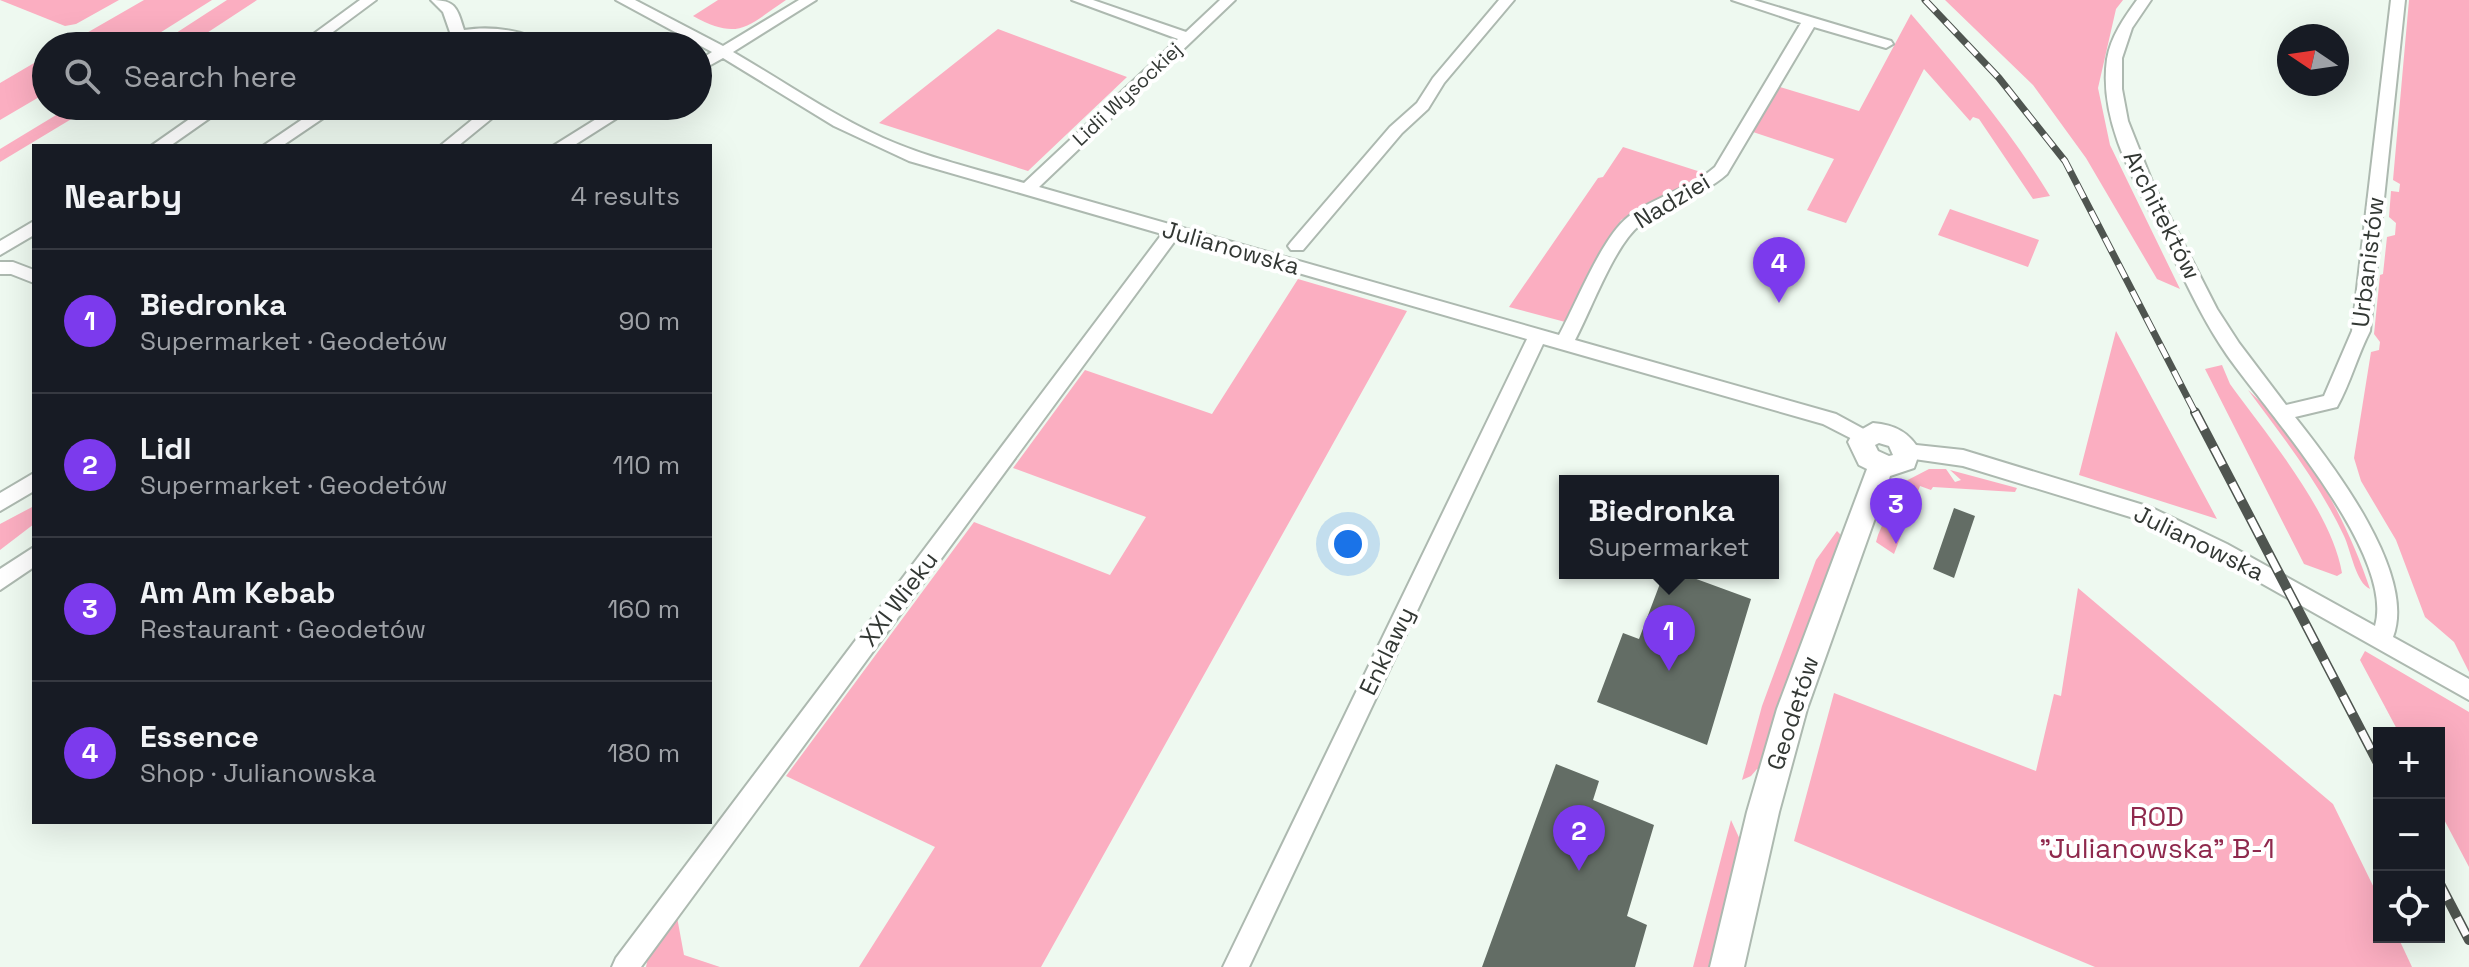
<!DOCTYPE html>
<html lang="en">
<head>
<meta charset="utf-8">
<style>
	:root { --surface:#171b24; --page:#20242c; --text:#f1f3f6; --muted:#9ea1a6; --line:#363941; --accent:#7c3aed }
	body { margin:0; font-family:"Space Grotesk",sans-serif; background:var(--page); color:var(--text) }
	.controls { position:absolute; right:24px; bottom:24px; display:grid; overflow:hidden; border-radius:0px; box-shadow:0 8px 32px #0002 }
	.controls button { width:72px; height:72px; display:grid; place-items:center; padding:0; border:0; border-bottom:2px solid var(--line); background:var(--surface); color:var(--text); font:40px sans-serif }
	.compass { position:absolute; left:2277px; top:24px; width:72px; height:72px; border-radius:50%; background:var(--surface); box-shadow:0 8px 32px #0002; rotate:283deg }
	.you { position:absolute; left:1348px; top:544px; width:28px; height:28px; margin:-20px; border:6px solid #fff; border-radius:50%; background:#1a73e8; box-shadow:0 0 0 12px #1a73e833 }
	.badge { display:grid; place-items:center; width:52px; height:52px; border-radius:50%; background:var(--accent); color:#fff; font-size:26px; font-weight:700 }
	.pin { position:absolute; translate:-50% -66px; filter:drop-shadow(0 2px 4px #0008) }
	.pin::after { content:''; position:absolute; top:42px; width:28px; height:24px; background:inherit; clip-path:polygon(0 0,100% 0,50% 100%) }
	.popup { position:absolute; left:1559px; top:475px; width:220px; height:104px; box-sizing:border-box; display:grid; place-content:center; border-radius:0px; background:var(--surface); filter:drop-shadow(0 2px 6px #0005); font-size:26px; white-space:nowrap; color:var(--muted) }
	.popup b { font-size:30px; color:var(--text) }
	.popup::after { content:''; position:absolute; left:50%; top:100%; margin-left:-16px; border:16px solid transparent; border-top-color:var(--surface) }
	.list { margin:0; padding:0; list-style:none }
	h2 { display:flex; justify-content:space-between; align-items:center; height:104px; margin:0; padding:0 32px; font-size:34px }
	h2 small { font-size:26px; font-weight:400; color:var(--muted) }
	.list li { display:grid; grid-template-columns:52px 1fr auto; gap:24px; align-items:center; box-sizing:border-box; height:144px; padding:0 32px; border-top:2px solid var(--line) }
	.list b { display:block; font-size:30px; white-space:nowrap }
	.list p { margin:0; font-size:26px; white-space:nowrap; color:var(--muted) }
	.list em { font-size:26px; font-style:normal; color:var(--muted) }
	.icon { flex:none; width:44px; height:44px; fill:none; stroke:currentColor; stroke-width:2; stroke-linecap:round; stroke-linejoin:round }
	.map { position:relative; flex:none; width:2469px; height:967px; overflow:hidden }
	.search { position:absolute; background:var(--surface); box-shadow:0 8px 32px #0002; left:32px; top:32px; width:680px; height:88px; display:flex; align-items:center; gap:20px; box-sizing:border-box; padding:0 28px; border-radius:44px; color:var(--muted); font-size:30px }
	.panel { position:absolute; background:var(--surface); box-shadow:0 8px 32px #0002; left:32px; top:144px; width:680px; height:680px; border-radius:0px }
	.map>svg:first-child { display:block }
</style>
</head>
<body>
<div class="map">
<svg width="2469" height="967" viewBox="0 0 2469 967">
	<rect width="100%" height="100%" fill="#eef9f0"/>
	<path fill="#fbaec1" d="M0,0H119L76,24L65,26Z
		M144,0H212L139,46H64Z
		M227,0H257L187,46H156Z
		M718,0H786C746,27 739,41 693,16Z
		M1945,0H2123L2116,9L2098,88L2110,145L2180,289L2157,279L2086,158L2033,85Z
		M2409,0H2469V672L2454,642L2425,617L2396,540L2361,481L2354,458L2371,352L2379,350L2380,342L2374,334L2380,275L2383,274L2387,237L2395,235L2396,223L2389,217L2391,191L2399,192L2400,184L2393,180Z
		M1911,14C1961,72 2010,130 2050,196L2033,199L1979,119L1973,117L1970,121L1924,69L1846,223L1807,210L1834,159L1753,132L1780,87L1859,111Z
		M998,29L1127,77L1028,171L879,123Z
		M46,56V93L0,120V83Z
		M71,106H93L0,162V149Z
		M1623,147L1707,174L1621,220L1569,323L1509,307L1598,178L1603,177Z
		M1950,209L2039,240L2028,267L1938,235Z
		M1298,279L1407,311L1041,967H859L935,847L786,776L974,522L1110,575L1146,517L1013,468L1085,370L1212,414Z
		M2116,331L2217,519L2079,475Z
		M2222,365L2230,384C2267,435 2332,512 2342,573L2337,576L2304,564L2205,369Z
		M2248,390C2303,438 2347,520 2370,589C2356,583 2351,551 2344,536C2319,483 2283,437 2248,390Z
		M1929,469H1946L1955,482L1961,480L1950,470L2017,488L2015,492L1933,487L1931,490L1920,486L1894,554L1876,542L1878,535L1900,484Z
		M34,506V524L0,550V524Z
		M1837,531L1843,537L1760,769H1757L1751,776L1742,780L1762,706L1816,560Z
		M2078,588L2333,804L2379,898V937H2398L2412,967H2095L1794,841L1834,693L2036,771L2054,694L2061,696Z
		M2365,651L2469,712V867L2439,810V733H2399L2360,660Z
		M1731,820L1742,844L1712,967H1693Z
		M677,917L684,955L720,967H646L648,957Z"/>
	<path fill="#636d65" d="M1954,508L1975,516L1954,578L1933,569Z
		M1664,573H1680L1751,599L1707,745L1597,702L1623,633L1639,639Z
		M1556,764L1599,781L1593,800L1654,825L1627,916L1647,925L1635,967H1482Z"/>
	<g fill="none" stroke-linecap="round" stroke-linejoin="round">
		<g stroke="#adb9b0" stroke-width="4">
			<path id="minor" d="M360,0H376L314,46H297Z
				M431,0C456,0 457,8 464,30C489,26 527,29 546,46C526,46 510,38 490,37C469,36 453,46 434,46L451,35L443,12Z
				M616,0H635L723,46L799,0H816L733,52C783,81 830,114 883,138C928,158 976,169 1024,183L1178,39L1072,0H1093L1186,32L1220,0H1235L1039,187L1559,335C1576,304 1602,237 1628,217C1655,196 1689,190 1715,167L1801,23L1732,0H1754L1891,41L1893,44L1886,48L1814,27L1727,174C1701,197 1667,204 1640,225C1615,244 1591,310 1575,340L1836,414L1871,433L1874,438L1871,443L1864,445L1823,424L1543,344L1249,967H1223L1527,339L1177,238L641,967H612L616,958L1162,234L909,161L834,126L723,58L698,72V61L712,52Z
				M1499,0H1514L1444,83L1428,109L1402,133L1303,250H1291L1288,246L1291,242L1390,127L1417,103L1433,78Z
				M2137,0H2151L2132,28L2122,58V89L2128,121L2153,184L2217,309L2239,343L2286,405L2324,396L2352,331L2391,0H2405L2370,331C2357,356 2351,382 2337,407L2295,417C2333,465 2417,574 2393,637L2469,679V700L2213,556L2137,519L1963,466L1907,458L1900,456L1897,451L1900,446L1907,444L1963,450L2150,507L2227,544L2375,626C2396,554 2267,412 2227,355C2202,319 2185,280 2166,242C2138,187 2098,124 2107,59C2111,36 2124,18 2137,0Z
				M208,106H227L170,146H151Z
				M322,106H341L282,146H263Z
				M489,106H507L458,146H440Z
				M617,106H636L573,146H553Z
				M34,221V235L0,255V241Z
				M0,262H13L34,270V283L11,274H0Z
				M34,473V491L0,511V493Z
				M34,547V567L0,590V569Z"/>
		</g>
		<g stroke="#adb9b0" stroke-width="4">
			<path id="tertiary" d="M1873,423C1895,425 1909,432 1920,451L1914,468L1890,476L1807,709L1779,812L1744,967H1710L1747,812L1777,709L1867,469L1859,465L1848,442L1852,435ZM1879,443L1889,446L1893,455L1889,456L1878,451L1875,445Z"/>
		</g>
		<use href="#minor" fill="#fff" fill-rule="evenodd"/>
		<use href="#tertiary" fill="#fff" fill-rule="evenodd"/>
		<g stroke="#4f5550" stroke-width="7">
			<path id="rail-far1" d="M1925,0L1999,78L2065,161L2196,414"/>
		</g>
		<g stroke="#4f5550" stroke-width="10">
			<path id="rail" d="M2195,412L2379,765
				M2439,882L2469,940"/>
		</g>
		<use href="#rail-far1" stroke="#fff" stroke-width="5" stroke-dasharray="15" stroke-linecap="butt"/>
		<use href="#rail" stroke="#fff" stroke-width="7" stroke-dasharray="20" stroke-linecap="butt"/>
	</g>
	<g text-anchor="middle" stroke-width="8" stroke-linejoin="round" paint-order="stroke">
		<g font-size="20" fill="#333834" stroke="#fff">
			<text transform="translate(1127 94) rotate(-43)" y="7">Lidii Wysockiej</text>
		</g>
		<g font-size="24" fill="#333834" stroke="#fff">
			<text transform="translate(1672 201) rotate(-31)" y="8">Nadziei</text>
			<text transform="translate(2162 215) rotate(63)" y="8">Architektów</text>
			<text transform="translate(1231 248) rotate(16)" y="8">Julianowska</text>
			<text transform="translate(2368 262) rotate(-83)" y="8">Urbanistów</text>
			<text transform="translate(2199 543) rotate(26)" y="8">Julianowska</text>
			<text transform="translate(899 599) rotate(-53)" y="8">XXI Wieku</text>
			<text transform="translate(1387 651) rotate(-64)" y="8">Enklawy</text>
			<text transform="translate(1793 713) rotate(-72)" y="8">Geodetów</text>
		</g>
		<g font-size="28" fill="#8f294d" stroke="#fff">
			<text x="2157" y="826">ROD<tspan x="2157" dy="32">"Julianowska" B-1</tspan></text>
		</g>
	</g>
</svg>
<div class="controls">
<button>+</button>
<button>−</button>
<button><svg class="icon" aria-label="locate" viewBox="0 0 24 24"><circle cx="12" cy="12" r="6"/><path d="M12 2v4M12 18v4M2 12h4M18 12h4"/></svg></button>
</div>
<svg class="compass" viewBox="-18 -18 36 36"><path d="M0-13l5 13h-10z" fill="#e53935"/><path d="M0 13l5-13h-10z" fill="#9ea1a6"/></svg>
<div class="you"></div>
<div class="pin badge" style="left:1669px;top:671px">1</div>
<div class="popup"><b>Biedronka</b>Supermarket</div>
<div class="pin badge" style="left:1579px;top:871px">2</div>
<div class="pin badge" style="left:1896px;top:544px">3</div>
<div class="pin badge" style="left:1779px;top:303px">4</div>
<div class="search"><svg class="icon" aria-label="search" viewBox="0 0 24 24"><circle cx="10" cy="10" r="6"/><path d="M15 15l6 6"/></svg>Search here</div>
<section class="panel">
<h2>Nearby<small>4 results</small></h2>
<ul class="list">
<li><span class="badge">1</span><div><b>Biedronka</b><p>Supermarket · Geodetów</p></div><em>90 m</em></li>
<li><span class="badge">2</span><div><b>Lidl</b><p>Supermarket · Geodetów</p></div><em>110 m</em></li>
<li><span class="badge">3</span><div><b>Am Am Kebab</b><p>Restaurant · Geodetów</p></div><em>160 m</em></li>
<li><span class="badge">4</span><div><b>Essence</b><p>Shop · Julianowska</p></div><em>180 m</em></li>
</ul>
</section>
</div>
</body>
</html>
